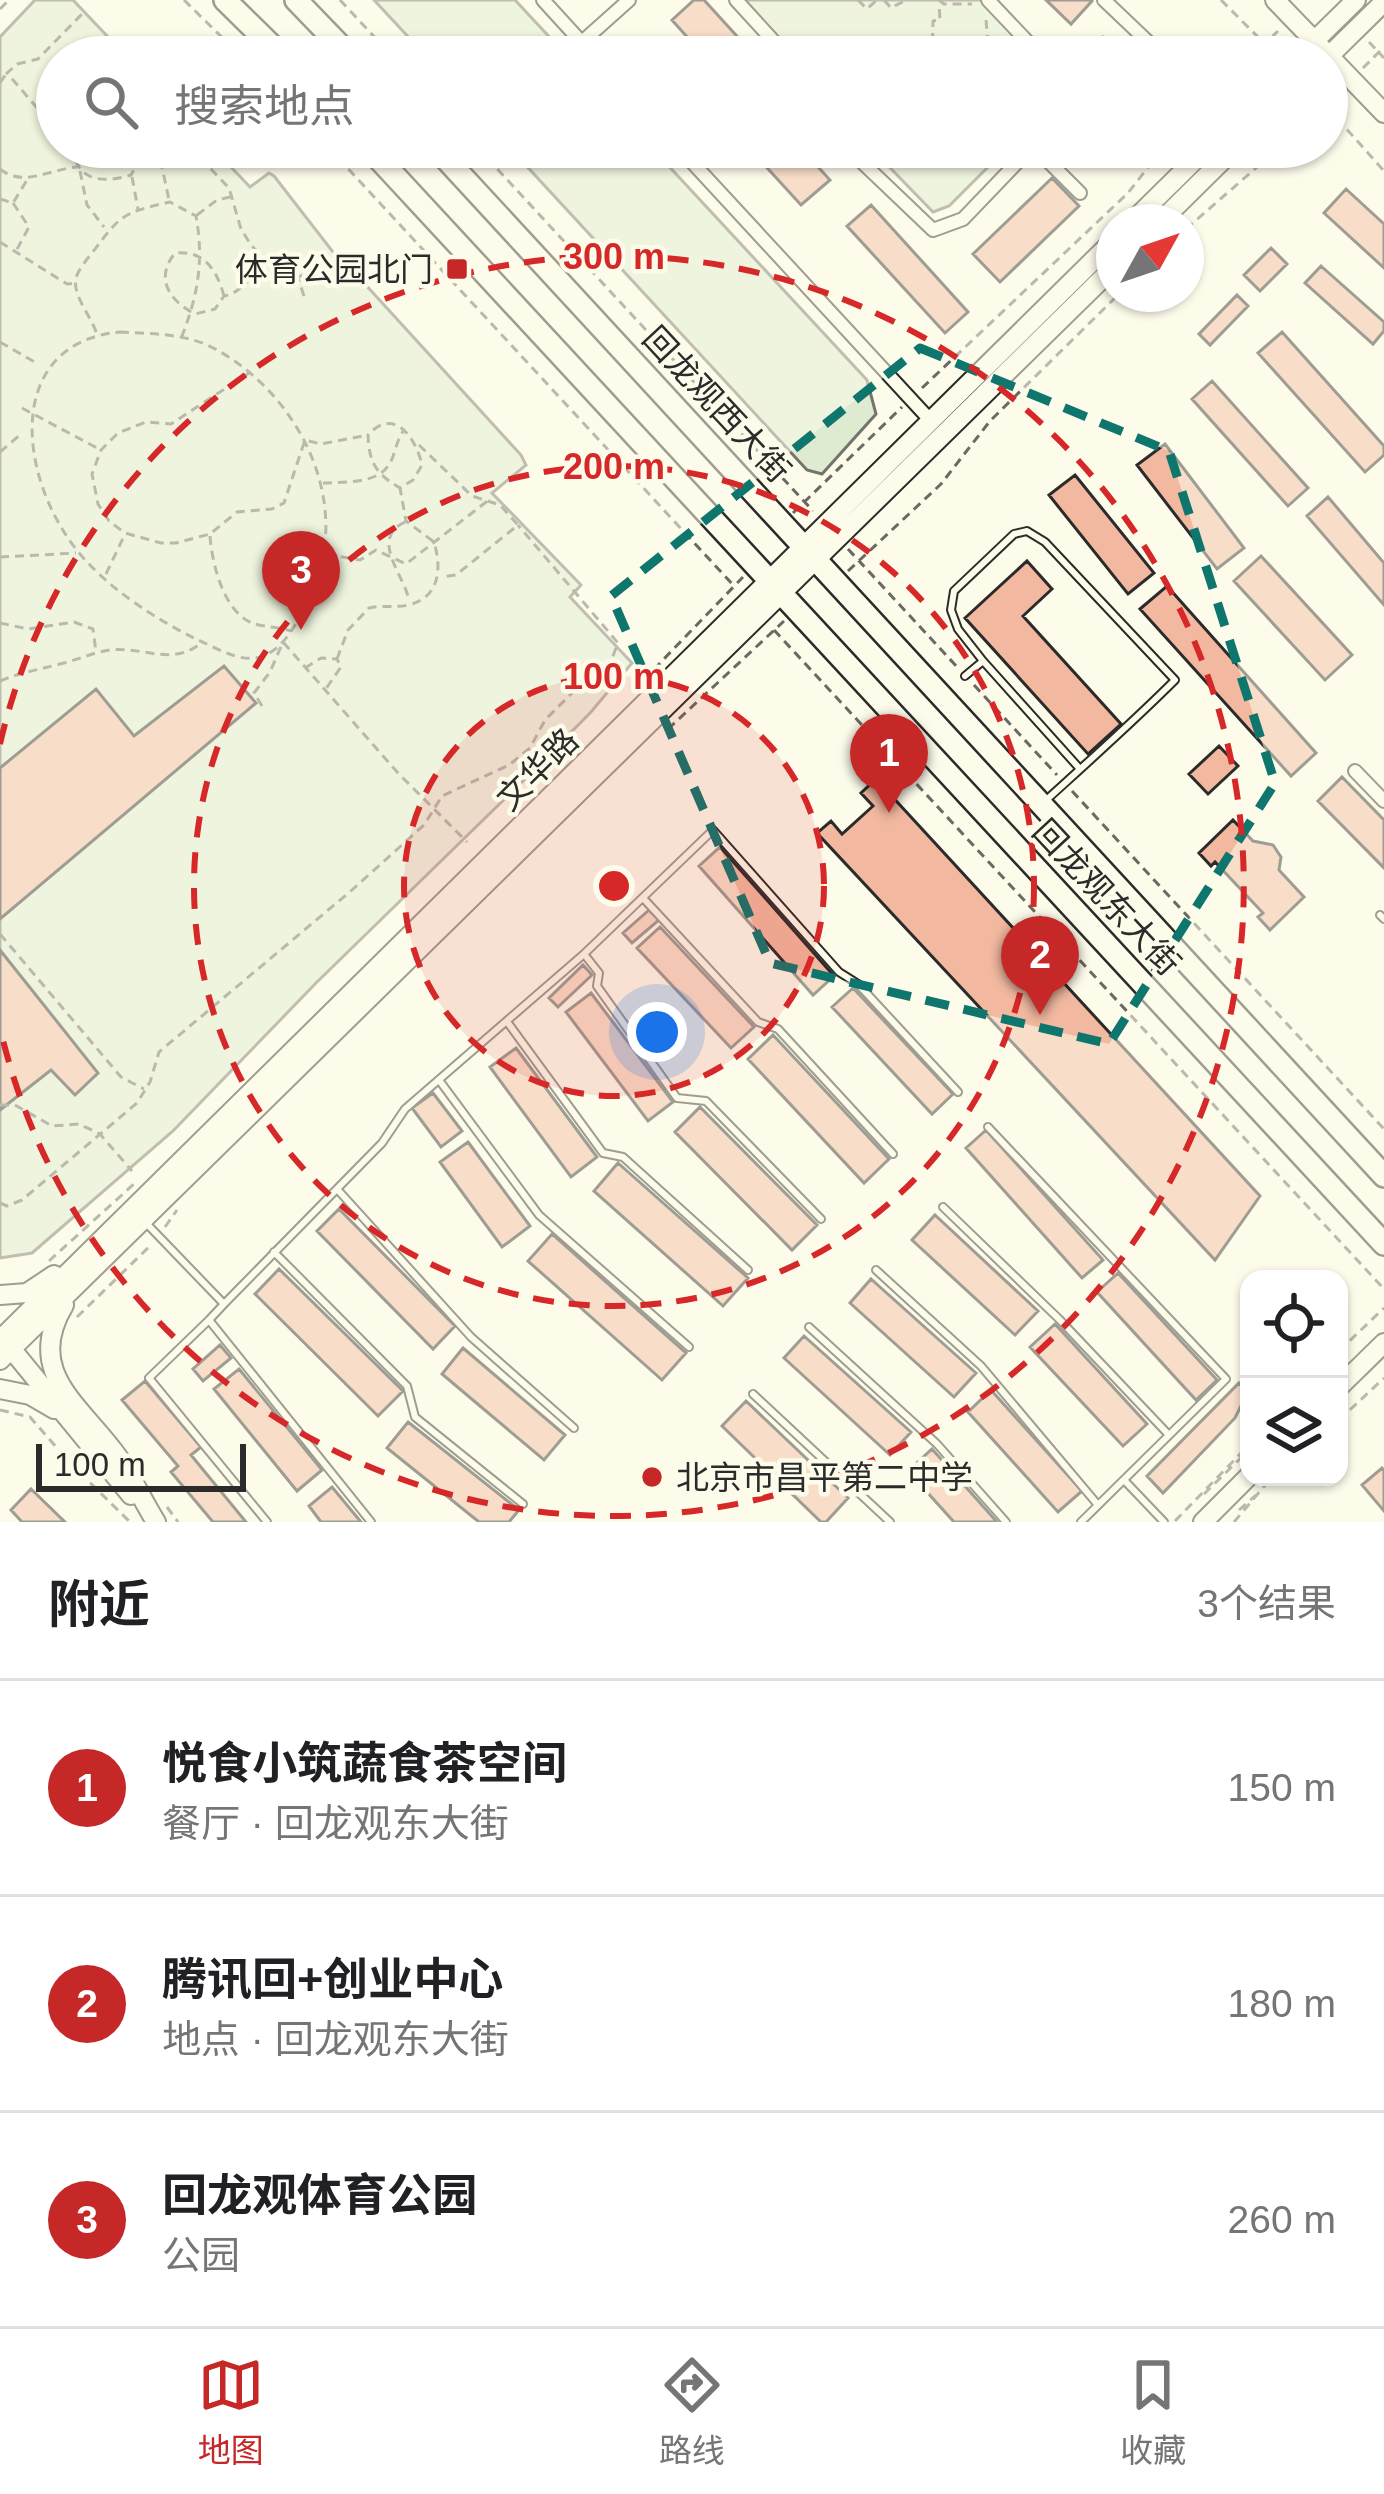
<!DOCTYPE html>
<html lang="zh">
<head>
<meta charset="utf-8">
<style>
	:root { --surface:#fff; --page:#f6f6f6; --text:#202124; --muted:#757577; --line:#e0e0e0; --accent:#c62828 }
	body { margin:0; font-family:Arial,"Noto Sans SC",sans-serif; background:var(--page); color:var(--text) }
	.controls { position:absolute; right:36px; bottom:36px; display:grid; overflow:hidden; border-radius:24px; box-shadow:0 3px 9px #0004 }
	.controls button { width:108px; height:108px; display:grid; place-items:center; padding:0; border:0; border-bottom:3px solid var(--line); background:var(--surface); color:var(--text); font:60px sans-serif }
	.compass { position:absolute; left:1096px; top:204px; width:108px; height:108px; border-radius:50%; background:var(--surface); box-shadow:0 3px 9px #0004; rotate:50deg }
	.scale { position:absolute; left:36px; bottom:30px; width:210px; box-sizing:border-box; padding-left:12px; border:6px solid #2b2b2b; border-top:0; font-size:33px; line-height:42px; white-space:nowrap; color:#2b2b2b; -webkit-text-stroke:9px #fdfbea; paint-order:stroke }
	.you { position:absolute; left:657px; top:1032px; width:42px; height:42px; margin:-30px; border:9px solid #fff; border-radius:50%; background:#1a73e8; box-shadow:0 0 0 18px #1a73e833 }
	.badge { display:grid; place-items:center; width:78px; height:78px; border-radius:50%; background:var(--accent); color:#fff; font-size:39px; font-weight:700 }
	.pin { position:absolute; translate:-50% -99px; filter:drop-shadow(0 3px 6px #0008) }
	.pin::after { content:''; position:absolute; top:63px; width:42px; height:36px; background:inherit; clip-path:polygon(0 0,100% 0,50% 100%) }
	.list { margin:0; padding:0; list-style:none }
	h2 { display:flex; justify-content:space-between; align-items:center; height:156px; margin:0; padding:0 48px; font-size:51px }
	h2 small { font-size:39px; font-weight:400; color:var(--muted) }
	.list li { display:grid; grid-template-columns:78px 1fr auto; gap:36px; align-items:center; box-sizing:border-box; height:216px; padding:0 48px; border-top:3px solid var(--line) }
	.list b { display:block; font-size:45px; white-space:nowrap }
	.list p { margin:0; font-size:39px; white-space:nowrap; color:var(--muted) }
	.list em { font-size:39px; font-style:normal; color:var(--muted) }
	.icon { flex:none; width:66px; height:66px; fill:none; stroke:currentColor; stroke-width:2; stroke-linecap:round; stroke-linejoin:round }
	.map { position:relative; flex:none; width:1384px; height:1522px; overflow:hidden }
	.search { position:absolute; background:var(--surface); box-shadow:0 3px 9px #0004; left:36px; right:36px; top:36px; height:132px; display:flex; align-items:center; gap:30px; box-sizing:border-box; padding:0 42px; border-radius:66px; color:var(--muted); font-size:45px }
	.sheet { height:804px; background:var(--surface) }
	nav { display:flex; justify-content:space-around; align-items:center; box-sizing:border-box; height:168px; border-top:3px solid var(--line); background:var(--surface); font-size:33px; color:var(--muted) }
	nav a { display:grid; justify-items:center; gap:6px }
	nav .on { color:var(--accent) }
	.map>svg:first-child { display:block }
</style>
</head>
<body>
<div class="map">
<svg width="1384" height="1522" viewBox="0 0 1384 1522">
	<rect width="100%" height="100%" fill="#fdfbea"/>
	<path fill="#deebd1" stroke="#74746e" stroke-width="3" d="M35,0H73L127,57H57V147H212L250,187L269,173L274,176L340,261L343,260L521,455L526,465L492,493L581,585L570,597L632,663L591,712L521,783L316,983L173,1131L32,1253L0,1258V37Z
		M374,0H515L568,57H427Z
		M745,0H983L1036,57H796Z
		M509,147H651L867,380L876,414L822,474L807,470Z
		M870,147H1008L949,206L933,212Z"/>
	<path fill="#f2b8a0" stroke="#2b2b2b" stroke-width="3" d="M694,0H704L756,57H705L672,20Z
		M1046,0H1091L1092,1L1071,24Z
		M1103,37L1125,57H1085Z
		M748,147H800L830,180L801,205Z
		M1097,147H1136L1118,165Z
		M1052,178L1079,206L1000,282L973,254Z
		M1346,189L1384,224V268L1324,213Z
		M871,205L968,312L945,333L847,226Z
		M1271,248L1287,264L1260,291L1244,275Z
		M1321,266L1384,322V331L1373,344L1305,283Z
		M1237,295L1248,306L1210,345L1199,334Z
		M1282,332L1384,446V455L1365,472L1258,353Z
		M1212,381L1308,488L1288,506L1192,399Z
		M1165,444L1244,548L1217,569L1137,465Z
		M1075,475L1154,573L1128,594L1049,495Z
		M1328,497L1384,563V605L1307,516Z
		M1261,556L1352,655L1325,680L1234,581Z
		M1027,561L1052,589L1023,616L1121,724L1088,754L965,618Z
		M1167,586L1316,753L1291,776L1140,609Z
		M224,666L256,703L0,919V768L96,689L134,736Z
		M1219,746L1238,766L1208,794L1189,774Z
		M1342,777L1384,820V868L1318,801Z
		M876,779L1260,1196L1215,1260L817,833L831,821L842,834L873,806L861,793Z
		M1233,820L1253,841L1273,845L1281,857L1279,870L1304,897L1270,930L1258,917L1263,913L1215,862L1211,866L1199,853Z
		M720,847L834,976L813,995L699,866Z
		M649,910L659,920L632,943L623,933Z
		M660,927L754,1027L731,1048L637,948Z
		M0,950L98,1073L75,1095L51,1070L0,1110Z
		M583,965L592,975L558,1007L549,998Z
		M853,988L953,1094L932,1114L832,1007Z
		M591,993L673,1102L648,1121L566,1012Z
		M773,1035L889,1159L864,1183L748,1059Z
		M516,1048L597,1157L571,1177L490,1067Z
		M433,1093L462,1131L441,1147L412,1108Z
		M700,1107L817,1225L792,1250L675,1132Z
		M986,1130L1103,1260L1082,1278L966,1148Z
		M468,1142L530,1226L502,1247L440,1162Z
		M618,1163L748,1278L723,1306L594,1191Z
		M339,1209L455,1326L433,1349L317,1231Z
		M935,1215L1038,1311L1015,1335L912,1240Z
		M552,1234L686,1353L662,1380L528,1261Z
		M279,1269L403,1391L378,1416L255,1294Z
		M1118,1273L1217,1380L1196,1400L1097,1292Z
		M871,1279L976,1373L954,1397L850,1303Z
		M1055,1324L1147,1424L1123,1446L1030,1347Z
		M804,1336L911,1432L890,1455L784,1358Z
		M220,1345L231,1358L203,1381L193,1369Z
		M463,1348L565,1435L544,1460L442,1374Z
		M239,1369L322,1470L297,1491L214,1389Z
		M145,1381L201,1447L191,1455L246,1522H213L171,1472L178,1466L122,1400Z
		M1239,1383L1248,1392L1235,1418L1163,1493L1147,1476Z
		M991,1390L1082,1491L1058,1512L968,1412Z
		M746,1401L848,1498L826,1522H821L722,1426Z
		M408,1422L519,1510L509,1522H479L387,1448Z
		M932,1449L997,1522H954L908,1471Z
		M1382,1468L1384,1470V1511L1362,1485Z
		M332,1487L361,1522H321L309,1506Z
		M31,1489L65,1522H22L11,1510Z"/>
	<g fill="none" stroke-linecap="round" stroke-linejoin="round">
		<g stroke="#2b2b2b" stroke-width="10">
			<path id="lane" d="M965,676L983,661
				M1044,802C1088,762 1133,722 1175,680L1045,542L1027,531L1014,534L954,591L951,610L958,629L983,661L1080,769
				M643,898L758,1022L778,1029L893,1154
				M1380,915L1384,919
				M584,954L599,973L597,986L677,1098L706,1101L821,1219
				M508,1023L603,1153L623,1157L748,1270
				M439,1080L539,1215L689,1347
				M988,1127L1226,1379L1081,1522
				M337,1189L471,1337L574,1428
				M943,1207L1059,1319L1168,1434
				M146,1223L224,1304L209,1320L371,1522
				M274,1252L407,1386L415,1417L523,1504
				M876,1270L981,1366L1098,1505
				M224,1304L382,1143L405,1109L584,954L713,830L839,972L858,984L958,1092
				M209,1320L149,1378L267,1522
				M809,1327L937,1444L1006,1522
				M753,1394L890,1522
				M1124,1480L1164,1522"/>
		</g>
		<g stroke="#2b2b2b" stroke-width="16">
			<path id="street" d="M543,0L595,57
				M736,0L788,57
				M988,0L1042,57
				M1104,0L1164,57
				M582,42L629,0
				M678,147L931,421
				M846,147L933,230L963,219L1032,147
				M1034,147L1080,193
				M1355,771L1384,801"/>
		</g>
		<g stroke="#2b2b2b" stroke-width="22">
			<path id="secondary" d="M1275,0L1384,113
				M1298,57L1356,0
				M1327,58L1384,2
				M1132,222L1208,147
				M1160,222L1236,147
				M0,1295L27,1293L54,1275
				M64,1305C23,1373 82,1406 118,1457C132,1477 143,1501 156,1522
				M0,1340L1114,240
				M4,1340L131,1495
				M0,1360L1114,267
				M1339,1387L1384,1343
				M0,1389L30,1395L54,1409
				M1203,1522L1249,1476"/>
		</g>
		<g stroke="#2b2b2b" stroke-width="26">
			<path id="primary" d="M225,0L283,57
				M296,0L351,57
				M368,147L1384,1244
				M435,147L1384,1176"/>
		</g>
		<path stroke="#6a6964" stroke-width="3" stroke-dasharray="9 6" stroke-linecap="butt" d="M184,0L242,57
			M340,0L393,57
			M858,0L867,9L877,0
			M884,0L891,8L906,0
			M939,0L944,4H972
			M1221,0L1278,57
			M0,9L9,0
			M986,20L988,44L997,57
			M1369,42L1384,58
			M932,57L933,21L940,20L939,4
			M1251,57L1278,31
			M1363,68L1384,47
			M0,83L6,74
			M1327,102L1339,91
			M1327,107L1384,171
			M57,131L7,73L17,64L38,59L84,12
			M69,147C74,153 75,161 79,167C90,184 115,180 131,175L141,158L140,147
			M190,147L229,188L241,229L251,245L273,268L298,278
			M328,147L735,587
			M477,147L813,511
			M915,147C936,165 960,166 981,147
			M140,164L162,167L169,200
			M164,166L187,147
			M0,169C23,188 50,169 77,167
			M80,171L87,205L104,227
			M132,177L138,209
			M0,199L13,203L27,180
			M13,203L29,227L16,251
			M197,215L217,200L230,197
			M1186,229L1280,147
			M0,242L67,284L76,283
			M224,296C217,270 204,250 175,253C154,279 170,301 195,314L215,309L224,296C244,292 250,274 267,264
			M304,296L298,278L305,273L323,278
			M96,332C91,316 72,295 76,278C78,270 87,259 92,253C121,215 121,213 170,202L196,216C204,260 198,295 182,336
			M120,332C153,334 188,333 217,350C301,397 355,506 309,598C300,616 291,637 274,650C249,669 223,651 198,640C159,621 117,594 87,562C17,487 0,343 120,332Z
			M0,342L38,364
			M249,373L171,424L146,422L118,433L101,450L92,474L98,504L109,521L125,533L161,543H176L210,534L237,512L272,509L284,503L305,440L321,444L368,435
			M922,388L1128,193L1164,147
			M22,408L99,449
			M419,445L472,496L500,505L518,525L456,575L442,577
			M0,452L21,434
			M323,483C342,482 376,484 388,466C396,455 395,442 404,430
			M793,513L902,407
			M405,522C368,539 406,577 409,601
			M210,536C212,563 223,611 252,623C263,627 279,627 291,631
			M848,549L959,669
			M326,554L360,560L376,550L406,564L490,499
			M0,557L76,553
			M848,571L941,484L990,421L1119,294
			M106,574L125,534
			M0,623L28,629L74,622L93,629L96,652
			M774,630L1384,1289
			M337,659L348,630L369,608C382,605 396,608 408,605C440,598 442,568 434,542L406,521L400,488L413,480L422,465C416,438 394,406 368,435C369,463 376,474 400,488
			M305,668L321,658L337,659L341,667L325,690
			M0,681C22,672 42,669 64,663C80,659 94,652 110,650C143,646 172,667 201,643
			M974,685L1057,775
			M633,691L743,577
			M262,706L254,693L270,672L283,642L398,773L467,842
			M668,729L784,621
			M1072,791L1384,1129
			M0,934L121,1077L144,1089
			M0,1105H15L52,1126L79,1124L100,1134L132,1171
			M0,1203L7,1206L22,1200L137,1103L150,1082L159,1052L352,890L424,825L442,796L509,765L530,748L545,720L590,675L611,661L618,643L518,525
			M165,1227L177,1210
			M49,1261L135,1183
			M77,1317L152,1244
			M1339,1351L1384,1308
			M0,1410L30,1417L71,1464L130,1522
			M1339,1420L1384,1378
			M1204,1494L1249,1450
			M167,1507L178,1522
			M1239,1510L1256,1495
			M1175,1521L1249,1445
			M1234,1522L1272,1477"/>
		<use href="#lane" stroke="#fdfbea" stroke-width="6"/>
		<use href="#street" stroke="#fdfbea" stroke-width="12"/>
		<use href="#secondary" stroke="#fdfbea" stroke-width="18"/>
		<use href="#primary" stroke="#fdfbea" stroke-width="21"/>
	</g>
	<path d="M0 0H1384V1522H0ZM920,348L1169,451L1275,783L1109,1044L770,963L611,596Z" fill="#fdfbea" fill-opacity=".55" fill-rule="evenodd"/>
	<path fill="none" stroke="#0f766e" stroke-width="9" stroke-dasharray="24 15" stroke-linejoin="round" d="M920,348L1169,451L1275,783L1109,1044L770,963L611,596Z"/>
	<circle cx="614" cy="886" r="210" fill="#d62828" fill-opacity=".12"/>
	<g fill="none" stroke="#d62828" stroke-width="6" stroke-dasharray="21 15">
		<circle cx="614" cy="886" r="210"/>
		<circle cx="614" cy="886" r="420"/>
		<path d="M0 744A630 630 0 1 1 0 1028"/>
	</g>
	<g fill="#c62828" stroke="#fdfbea" stroke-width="4.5">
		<rect x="445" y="257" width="24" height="24" rx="6"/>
		<circle cx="652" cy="1477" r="12"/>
	</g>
	<g text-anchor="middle" stroke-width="9" stroke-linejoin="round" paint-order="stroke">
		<g font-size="33" fill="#2b2b2b" stroke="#fdfbea" text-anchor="end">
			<text x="433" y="281">体育公园北门</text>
			<text x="676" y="1489" text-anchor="start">北京市昌平第二中学</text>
		</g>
		<g font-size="33" fill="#2b2b2b" stroke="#fdfbea">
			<text transform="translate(717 404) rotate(47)" y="12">回龙观西大街</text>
			<text transform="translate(537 769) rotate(-45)" y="12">文华路</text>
			<text transform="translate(1107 897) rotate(47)" y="12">回龙观东大街</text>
		</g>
	</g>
	<circle cx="614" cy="886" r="18" fill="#d62828" stroke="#fdfbea" stroke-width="6"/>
	<g font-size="36" text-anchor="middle" font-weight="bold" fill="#d62828" stroke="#fdfbea" stroke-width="9" stroke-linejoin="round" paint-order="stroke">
		<text x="614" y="269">300 m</text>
		<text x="614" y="479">200 m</text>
		<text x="614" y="689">100 m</text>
	</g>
</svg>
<div class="controls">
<button><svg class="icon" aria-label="locate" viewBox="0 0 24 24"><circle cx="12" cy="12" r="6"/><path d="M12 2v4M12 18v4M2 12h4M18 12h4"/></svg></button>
<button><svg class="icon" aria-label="layers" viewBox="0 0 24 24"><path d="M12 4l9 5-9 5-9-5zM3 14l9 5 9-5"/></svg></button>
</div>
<svg class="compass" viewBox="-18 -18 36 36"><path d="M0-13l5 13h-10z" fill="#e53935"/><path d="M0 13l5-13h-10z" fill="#757577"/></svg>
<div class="scale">100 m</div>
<div class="you"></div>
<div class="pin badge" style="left:889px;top:813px">1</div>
<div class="pin badge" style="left:1040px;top:1015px">2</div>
<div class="pin badge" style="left:301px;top:630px">3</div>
<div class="search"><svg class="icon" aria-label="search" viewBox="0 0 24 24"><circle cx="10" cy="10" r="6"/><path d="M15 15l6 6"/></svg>搜索地点</div>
</div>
<section class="sheet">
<h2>附近<small>3个结果</small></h2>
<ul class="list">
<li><span class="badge">1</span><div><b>悦食小筑蔬食茶空间</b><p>餐厅 · 回龙观东大街</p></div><em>150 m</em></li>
<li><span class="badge">2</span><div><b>腾讯回+创业中心</b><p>地点 · 回龙观东大街</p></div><em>180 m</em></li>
<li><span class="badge">3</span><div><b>回龙观体育公园</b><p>公园</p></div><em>260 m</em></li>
</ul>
</section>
<nav>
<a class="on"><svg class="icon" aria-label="map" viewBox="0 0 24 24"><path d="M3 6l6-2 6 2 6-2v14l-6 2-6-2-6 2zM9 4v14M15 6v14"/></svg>地图</a>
<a><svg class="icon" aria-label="directions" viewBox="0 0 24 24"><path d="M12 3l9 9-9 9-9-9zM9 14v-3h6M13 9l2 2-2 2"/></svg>路线</a>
<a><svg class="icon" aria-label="saved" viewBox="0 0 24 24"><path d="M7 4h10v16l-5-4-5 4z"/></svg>收藏</a>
</nav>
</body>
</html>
